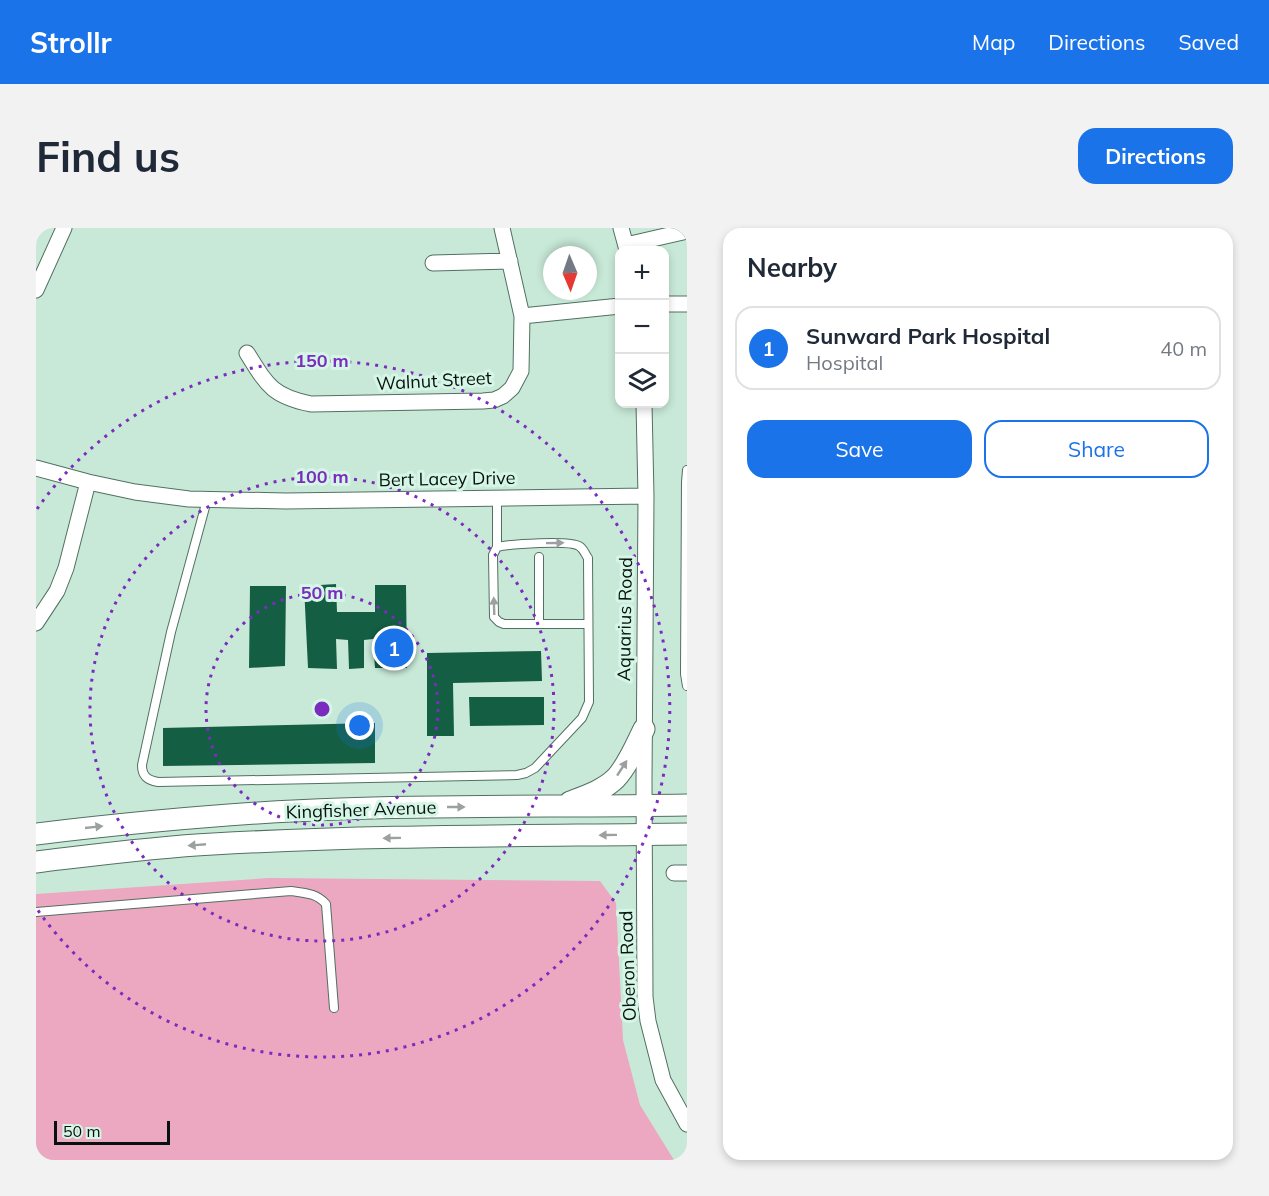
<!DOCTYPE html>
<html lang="en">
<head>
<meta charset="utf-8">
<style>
	:root { --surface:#fff; --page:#f2f2f3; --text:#1f2937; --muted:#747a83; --line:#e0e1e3; --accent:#1a73e8 }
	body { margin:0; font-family:Mulish,sans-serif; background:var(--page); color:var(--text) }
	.controls { position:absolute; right:18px; top:18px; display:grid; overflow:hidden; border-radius:12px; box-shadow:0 3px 9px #0003 }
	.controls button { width:54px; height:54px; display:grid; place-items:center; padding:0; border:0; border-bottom:2px solid var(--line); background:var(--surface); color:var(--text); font:30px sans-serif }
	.compass { position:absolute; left:507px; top:18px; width:54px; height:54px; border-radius:50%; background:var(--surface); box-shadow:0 3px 9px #0003; rotate:178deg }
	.scale { position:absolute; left:18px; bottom:15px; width:116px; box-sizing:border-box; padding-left:6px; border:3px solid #07120d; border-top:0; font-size:16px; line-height:21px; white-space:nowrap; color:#07120d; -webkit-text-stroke:4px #d5f6e6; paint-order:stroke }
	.you { position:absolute; left:324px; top:498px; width:21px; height:21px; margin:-15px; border:4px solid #fff; border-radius:50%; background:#1a73e8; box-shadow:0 0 0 9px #1a73e833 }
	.badge { display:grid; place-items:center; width:39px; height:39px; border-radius:50%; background:var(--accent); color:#fff; font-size:20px; font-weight:700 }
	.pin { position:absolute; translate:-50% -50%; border:3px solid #fff; box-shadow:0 2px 6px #0006 }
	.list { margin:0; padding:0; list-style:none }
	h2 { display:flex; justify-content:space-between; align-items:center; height:78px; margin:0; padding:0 24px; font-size:26px }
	h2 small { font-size:20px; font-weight:400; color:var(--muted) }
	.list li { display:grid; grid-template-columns:39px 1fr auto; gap:18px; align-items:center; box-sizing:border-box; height:84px; margin:0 12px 12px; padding:0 12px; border:2px solid var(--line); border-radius:18px }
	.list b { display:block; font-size:22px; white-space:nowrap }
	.list p { margin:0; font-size:20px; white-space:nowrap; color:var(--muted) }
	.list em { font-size:20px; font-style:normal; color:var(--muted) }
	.actions { display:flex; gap:12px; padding:18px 24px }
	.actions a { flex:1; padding:14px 0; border:2px solid var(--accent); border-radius:18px; text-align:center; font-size:21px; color:var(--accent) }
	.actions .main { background:var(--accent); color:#fff }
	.icon { flex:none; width:33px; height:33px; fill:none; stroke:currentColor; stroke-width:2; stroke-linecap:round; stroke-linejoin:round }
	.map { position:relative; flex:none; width:651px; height:932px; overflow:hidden; border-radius:18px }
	header { display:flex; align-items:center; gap:36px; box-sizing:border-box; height:84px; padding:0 30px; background:var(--accent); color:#fff }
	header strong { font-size:28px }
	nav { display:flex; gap:33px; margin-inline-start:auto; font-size:21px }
	.intro { display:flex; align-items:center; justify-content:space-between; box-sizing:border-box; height:144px; padding:0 36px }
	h1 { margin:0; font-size:42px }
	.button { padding:15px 27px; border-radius:18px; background:var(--accent); color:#fff; font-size:21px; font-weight:700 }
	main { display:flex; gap:36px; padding:0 36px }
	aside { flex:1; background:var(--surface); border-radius:18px; box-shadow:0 3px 9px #0003 }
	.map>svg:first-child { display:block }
</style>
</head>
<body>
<header>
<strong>Strollr</strong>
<nav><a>Map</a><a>Directions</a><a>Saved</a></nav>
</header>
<div class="intro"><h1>Find us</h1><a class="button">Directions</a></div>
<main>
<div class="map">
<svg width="651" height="932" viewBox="0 0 651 932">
	<rect width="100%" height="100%" fill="#c8e9d8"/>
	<path fill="#eca7c1" d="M233,650L564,653L580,675L587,812L604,877L638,932H0V666Z"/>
	<path fill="#145e43" d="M300,356L301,384H339V357H370L371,440H339L337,411L328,412V440L313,441L312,412L300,411L301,441L272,440L268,358Z
		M214,358H250L249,438L213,440Z
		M505,423L506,453L417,455L418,508H391V425Z
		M433,469H508V497L434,498Z
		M339,495V535L127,538V500Z"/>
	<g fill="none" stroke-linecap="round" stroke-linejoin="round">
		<g stroke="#527062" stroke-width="10">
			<path id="lane" d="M651,242L650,254L649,446L651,458
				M461,270V319L457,327L458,389L463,394L468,396H552
				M171,272L135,404L106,537C106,548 111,552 122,554L481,547L490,545L499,540L546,490L553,474L552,330C549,326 548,321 543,318C533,312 475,316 461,319
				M503,329V396
				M0,684L255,663C269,665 280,665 290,676L298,780"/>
		</g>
		<g stroke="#527062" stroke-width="17">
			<path id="street" d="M585,0L591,22
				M590,17L651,3
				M397,35L474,33
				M0,62L28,0
				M628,76H651
				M486,88L584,78
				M211,125C231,157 236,168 275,176L447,173L458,172L467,168L476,160L485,143L486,88L466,0
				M608,176L610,268L608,553L609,769L612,793L627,852L651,896
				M0,240L52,254L99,264L153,271L250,273L610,268
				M0,395L21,363L30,340L52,254
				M638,645H651"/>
		</g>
		<g stroke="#527062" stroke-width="23">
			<path id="secondary" d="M534,574C550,568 568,562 580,550C592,537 600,517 608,501
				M0,606C101,594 203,584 304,581C420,577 536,579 651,577
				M0,634C59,627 118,619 177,616C335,607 493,608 651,606"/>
		</g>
		<use href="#lane" stroke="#fff" stroke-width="8"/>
		<use href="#street" stroke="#fff" stroke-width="15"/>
		<use href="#secondary" stroke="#fff" stroke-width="21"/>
	</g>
	<defs><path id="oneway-solid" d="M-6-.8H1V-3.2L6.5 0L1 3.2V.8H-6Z" transform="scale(1.5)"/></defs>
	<g fill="#9ca09e">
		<use href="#oneway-solid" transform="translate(519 315) rotate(-1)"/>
		<use href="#oneway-solid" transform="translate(458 378) rotate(-92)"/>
		<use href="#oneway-solid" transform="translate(586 540) rotate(-57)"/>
		<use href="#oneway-solid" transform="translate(420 579)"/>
		<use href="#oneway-solid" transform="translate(58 599) rotate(-6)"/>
		<use href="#oneway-solid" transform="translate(572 607) rotate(179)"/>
		<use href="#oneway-solid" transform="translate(356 610) rotate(179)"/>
		<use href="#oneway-solid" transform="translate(161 617) rotate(175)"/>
	</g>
	<g fill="none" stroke="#7b2cbf" stroke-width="3" stroke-dasharray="3 6">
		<circle cx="286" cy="481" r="116"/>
		<circle cx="286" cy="481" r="232"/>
		<path d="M1 281A348 348 0 1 1 1 681"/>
	</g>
	<g text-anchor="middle" stroke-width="6" stroke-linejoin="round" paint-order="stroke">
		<g font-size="18" fill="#07120d" stroke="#d5f6e6">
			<text transform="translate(398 153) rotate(-3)" y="6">Walnut Street</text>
			<text transform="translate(411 251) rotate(-1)" y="6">Bert Lacey Drive</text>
			<text transform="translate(589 391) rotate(-89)" y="6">Aquarius Road</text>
			<text transform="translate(325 582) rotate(-2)" y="6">Kingfisher Avenue</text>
			<text transform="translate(592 738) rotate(-92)" y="6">Oberon Road</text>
		</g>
	</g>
	<circle cx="286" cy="481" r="9" fill="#7b2cbf" stroke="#d5f6e6" stroke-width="3"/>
	<g font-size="18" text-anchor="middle" font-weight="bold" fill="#7b2cbf" stroke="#d5f6e6" stroke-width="6" stroke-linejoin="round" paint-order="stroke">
		<text x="286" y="139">150 m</text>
		<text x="286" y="255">100 m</text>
		<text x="286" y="371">50 m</text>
	</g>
</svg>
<div class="controls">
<button>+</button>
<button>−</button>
<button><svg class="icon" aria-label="layers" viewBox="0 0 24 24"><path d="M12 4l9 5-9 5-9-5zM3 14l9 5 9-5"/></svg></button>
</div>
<svg class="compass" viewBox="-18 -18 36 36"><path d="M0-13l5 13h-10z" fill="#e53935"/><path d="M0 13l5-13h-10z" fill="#747a83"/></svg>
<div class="scale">50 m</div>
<div class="you"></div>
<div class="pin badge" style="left:358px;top:420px">1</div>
</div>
<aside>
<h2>Nearby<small></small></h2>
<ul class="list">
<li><span class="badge">1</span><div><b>Sunward Park Hospital</b><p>Hospital</p></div><em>40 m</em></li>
</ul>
<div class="actions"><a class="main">Save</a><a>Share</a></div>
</aside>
</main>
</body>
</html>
